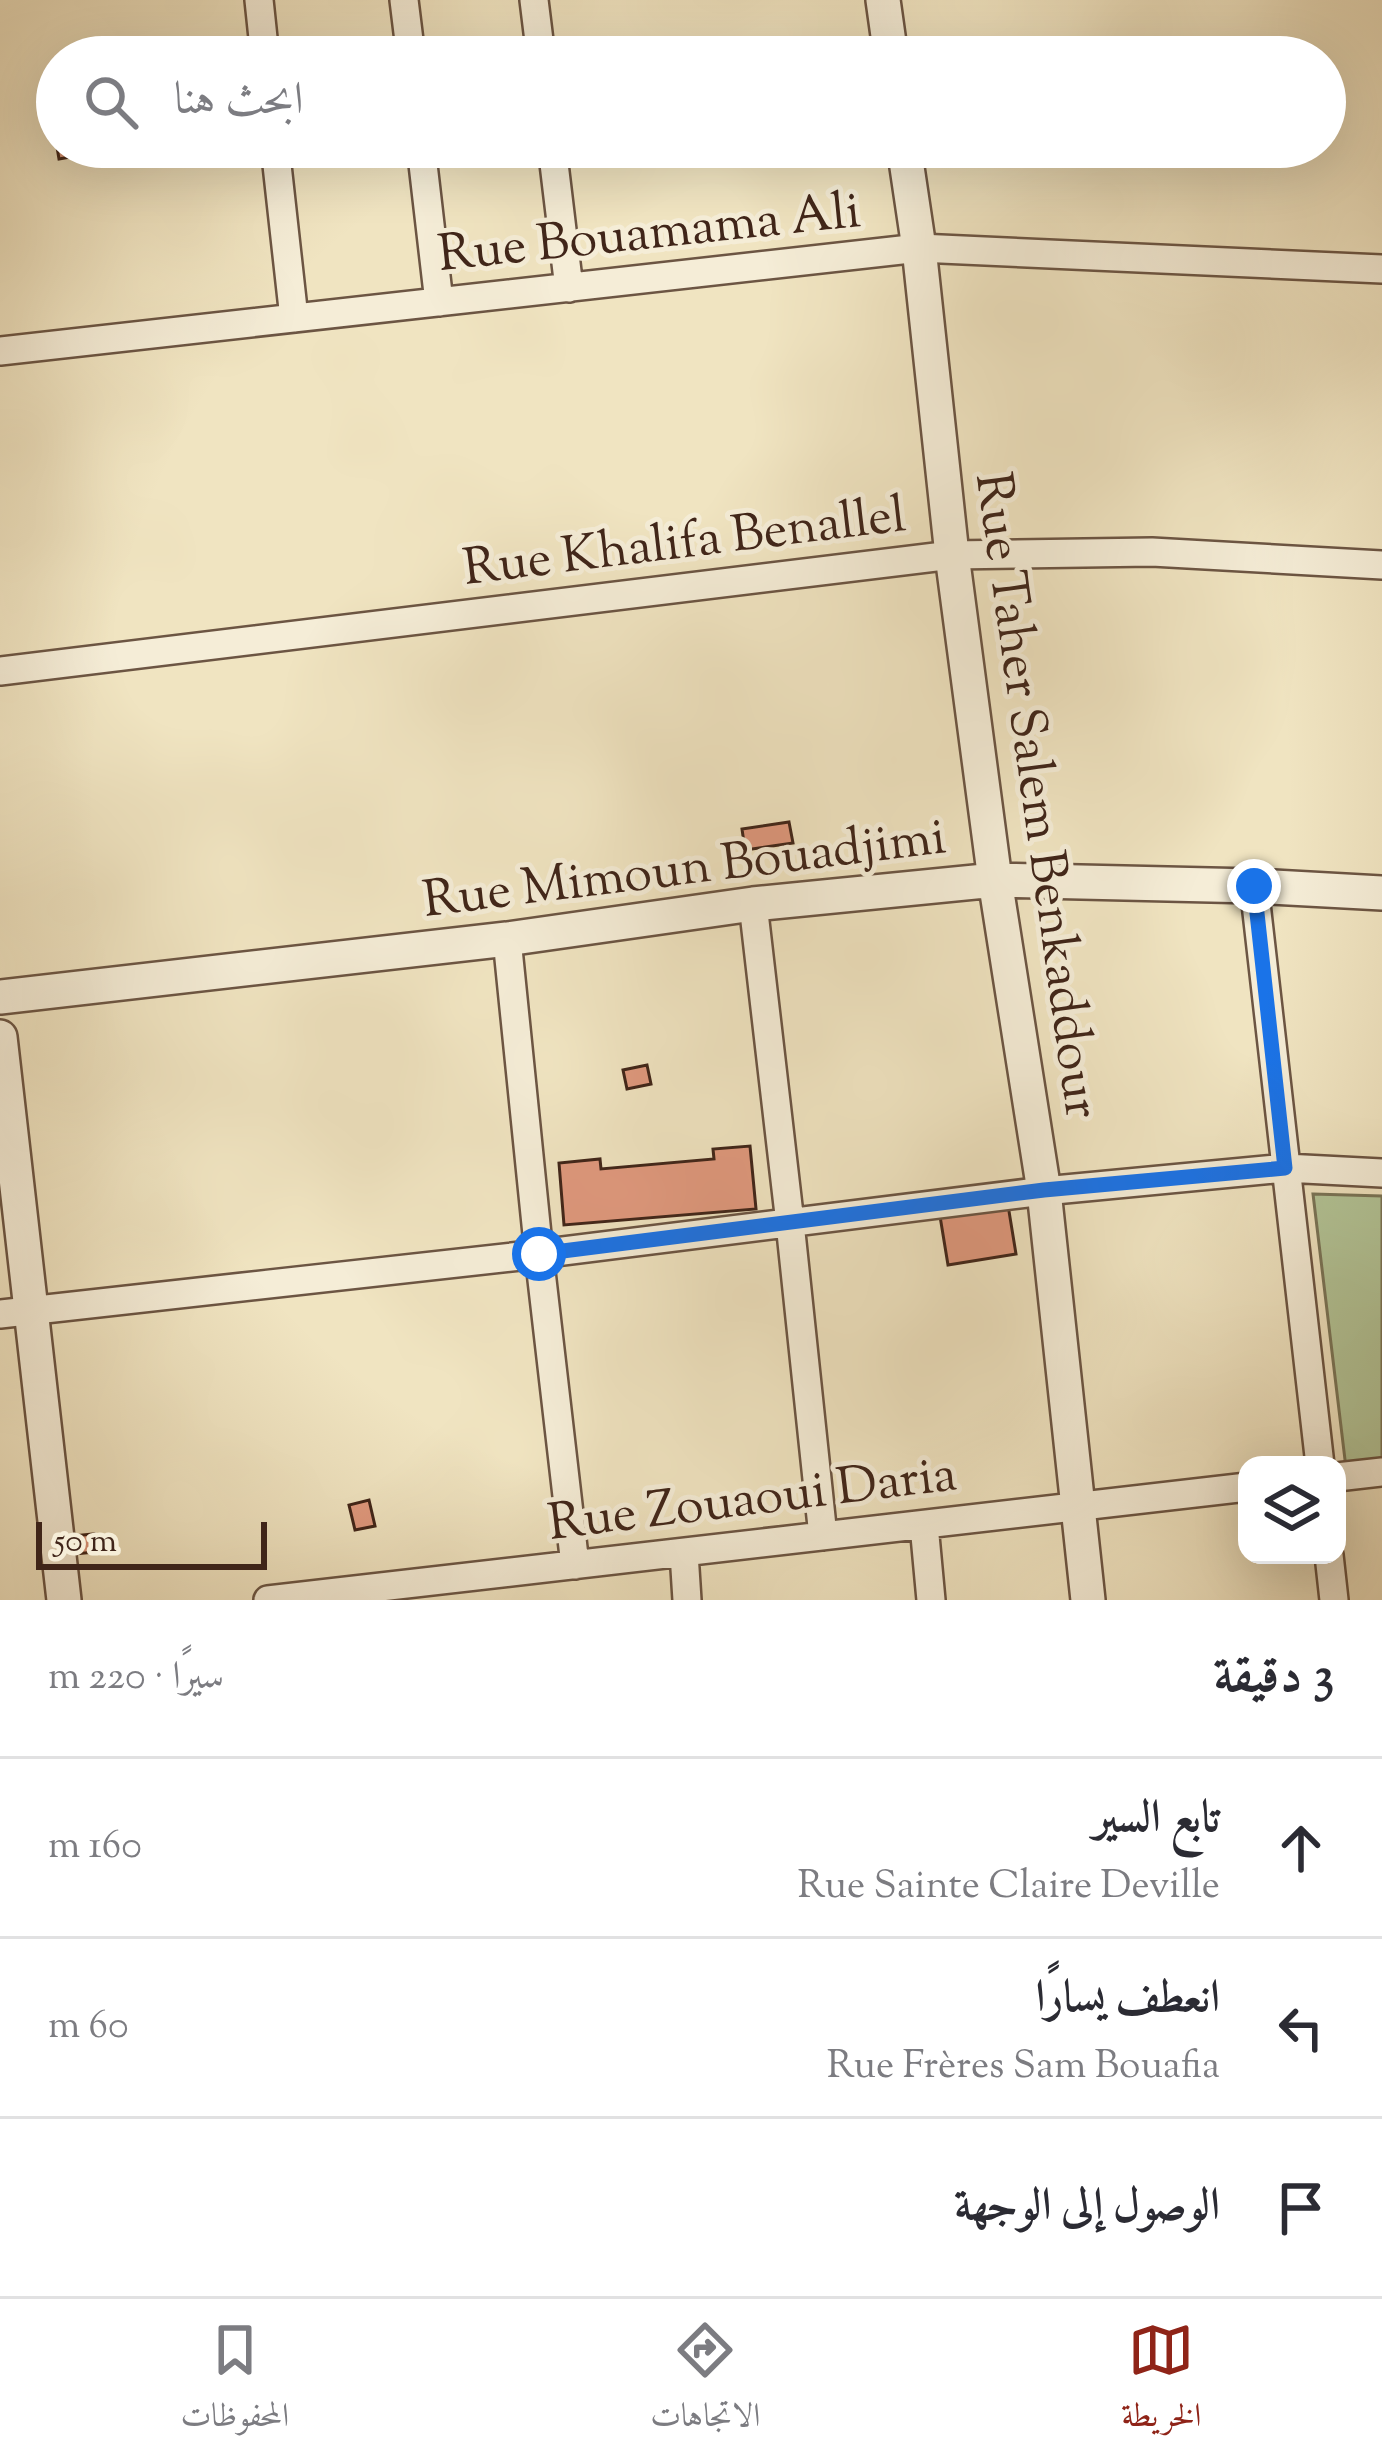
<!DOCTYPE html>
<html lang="ar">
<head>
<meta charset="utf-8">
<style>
	:root { --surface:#fff; --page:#f7f7f7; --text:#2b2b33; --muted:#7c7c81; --line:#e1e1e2; --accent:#8f2418 }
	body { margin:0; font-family:"Sorts Mill Goudy",Amiri,serif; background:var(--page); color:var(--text); direction:rtl }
	.controls { position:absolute; right:36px; bottom:36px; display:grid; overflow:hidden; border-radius:24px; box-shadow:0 12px 48px #0002 }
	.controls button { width:108px; height:108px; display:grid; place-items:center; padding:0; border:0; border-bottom:3px solid var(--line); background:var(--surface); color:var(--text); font:60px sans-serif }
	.scale { position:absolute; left:36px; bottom:30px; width:231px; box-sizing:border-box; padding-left:12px; border:6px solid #402519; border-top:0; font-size:33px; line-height:42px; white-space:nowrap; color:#402519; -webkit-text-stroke:9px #f5edd7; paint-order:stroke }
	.stop { position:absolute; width:36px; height:36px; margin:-27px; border:9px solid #1a73e8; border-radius:50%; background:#fff }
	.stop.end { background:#1a73e8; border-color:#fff; box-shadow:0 3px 12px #0008 }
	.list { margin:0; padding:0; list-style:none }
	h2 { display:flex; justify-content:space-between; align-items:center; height:156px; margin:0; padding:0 48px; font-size:51px }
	h2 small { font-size:39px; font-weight:400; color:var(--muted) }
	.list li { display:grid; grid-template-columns:78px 1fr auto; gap:36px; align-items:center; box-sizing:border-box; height:180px; padding:0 48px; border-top:3px solid var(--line) }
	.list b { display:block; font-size:45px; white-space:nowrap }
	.list p { margin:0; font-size:39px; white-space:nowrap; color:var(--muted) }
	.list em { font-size:39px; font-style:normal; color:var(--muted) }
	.icon { flex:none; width:66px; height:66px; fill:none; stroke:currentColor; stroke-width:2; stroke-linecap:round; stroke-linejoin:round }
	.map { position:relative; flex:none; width:1382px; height:1600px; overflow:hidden; direction:ltr }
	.search { position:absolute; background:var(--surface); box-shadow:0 12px 48px #0002; left:36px; right:36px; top:36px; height:132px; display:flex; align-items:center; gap:30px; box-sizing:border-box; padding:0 42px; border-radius:66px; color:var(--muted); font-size:45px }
	.sheet { height:696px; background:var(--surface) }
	nav { display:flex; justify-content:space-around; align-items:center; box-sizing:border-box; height:168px; border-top:3px solid var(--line); background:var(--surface); font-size:33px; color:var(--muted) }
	nav a { display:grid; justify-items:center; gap:6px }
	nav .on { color:var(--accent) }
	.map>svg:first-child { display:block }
</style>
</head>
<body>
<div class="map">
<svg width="1382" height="1600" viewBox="0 0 1382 1600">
	<rect width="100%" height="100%" fill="#f0e4c1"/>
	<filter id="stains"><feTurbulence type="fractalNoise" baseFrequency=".00167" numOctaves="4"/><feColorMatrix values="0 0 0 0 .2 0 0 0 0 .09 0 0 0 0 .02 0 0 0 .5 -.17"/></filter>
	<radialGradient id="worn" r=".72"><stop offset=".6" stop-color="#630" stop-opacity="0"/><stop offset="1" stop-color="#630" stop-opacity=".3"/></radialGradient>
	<path fill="#b3c598" stroke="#7a7558" stroke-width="3" d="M1313,1194L1382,1196V1464L1346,1468Z"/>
	<path fill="#e0997e" stroke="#402519" stroke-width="3" d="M57,147H116V149L59,159Z
		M789,822L793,843L745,850L742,829Z
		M647,1065L651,1084L627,1089L623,1070Z
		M750,1146L756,1209L564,1225L559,1163L600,1159L601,1169L714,1159L713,1149Z
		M1007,1199L1016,1254L948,1265L939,1210Z
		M369,1500L375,1526L355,1530L349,1505Z
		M94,1534L96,1552L63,1555L61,1537Z"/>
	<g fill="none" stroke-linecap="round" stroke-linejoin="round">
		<g stroke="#6c5543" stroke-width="32">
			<path id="minor" d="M259,0L265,57
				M404,0L411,57
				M534,0L541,57
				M275,147L294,318
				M421,147L439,302
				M552,147L569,288
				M0,351L919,248L1382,269
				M0,671L952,555L1152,552L1382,565
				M1254,886L1320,1465
				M753,904L790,1223L823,1536
				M507,939L539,1254L575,1565
				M0,1314L539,1254L1044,1191L1285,1168L1382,1173
				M1337,1477L1382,1472
				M924,1525L931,1600
				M684,1553L687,1600
				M1329,1555L1334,1600
				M268,1600L1247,1487"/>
		</g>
		<g stroke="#6c5543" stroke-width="38">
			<path id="tertiary" d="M883,0L891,57
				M904,147L919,248L952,555L995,880L1044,1191L1088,1600
				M0,997L507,939L753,904L995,880L1254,886L1382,893
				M0,1037L64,1600"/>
		</g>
		<use href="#minor" stroke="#f5edd7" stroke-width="27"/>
		<use href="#tertiary" stroke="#f5edd7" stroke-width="33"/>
	</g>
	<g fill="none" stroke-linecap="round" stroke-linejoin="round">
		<path stroke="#1a73e8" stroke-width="15" d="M539,1254L1044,1190L1285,1168L1254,886"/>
	</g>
	<g text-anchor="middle" stroke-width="10" stroke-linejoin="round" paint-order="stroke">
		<g font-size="51" fill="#402519" stroke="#f5edd7">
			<text transform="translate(649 230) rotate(-6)" y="18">Rue Bouamama Ali</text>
			<text transform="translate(684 539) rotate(-7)" y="18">Rue Khalifa Benallel</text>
			<text transform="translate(1040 795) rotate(82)" y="18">Rue Taher Salem Benkaddour</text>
			<text transform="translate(684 866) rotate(-7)" y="18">Rue Mimoun Bouadjimi</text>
			<text transform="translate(752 1496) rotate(-7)" y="18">Rue Zouaoui Daria</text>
		</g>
	</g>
	<rect width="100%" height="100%" filter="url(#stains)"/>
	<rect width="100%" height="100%" fill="url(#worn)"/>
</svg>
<div class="controls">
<button><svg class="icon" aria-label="layers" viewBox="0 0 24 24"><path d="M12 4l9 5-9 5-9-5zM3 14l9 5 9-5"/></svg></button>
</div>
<div class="scale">50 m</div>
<div class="stop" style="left:539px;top:1254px"></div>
<div class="stop end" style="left:1254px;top:886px"></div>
<div class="search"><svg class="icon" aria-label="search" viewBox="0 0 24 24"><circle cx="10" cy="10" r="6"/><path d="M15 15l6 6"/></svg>ابحث هنا</div>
</div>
<section class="sheet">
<h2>3 دقيقة<small>سيرًا · 220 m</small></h2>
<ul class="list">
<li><svg class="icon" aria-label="ahead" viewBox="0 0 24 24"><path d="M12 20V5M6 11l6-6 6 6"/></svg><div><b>تابع السير</b><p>Rue Sainte Claire Deville</p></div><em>160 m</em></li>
<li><svg class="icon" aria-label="left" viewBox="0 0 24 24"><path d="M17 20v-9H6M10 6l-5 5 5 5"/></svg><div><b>انعطف يسارًا</b><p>Rue Frères Sam Bouafia</p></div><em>60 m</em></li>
<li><svg class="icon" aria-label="arrive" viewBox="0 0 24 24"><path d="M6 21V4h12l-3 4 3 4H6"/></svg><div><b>الوصول إلى الوجهة</b></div></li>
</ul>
</section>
<nav>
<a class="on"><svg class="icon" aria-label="map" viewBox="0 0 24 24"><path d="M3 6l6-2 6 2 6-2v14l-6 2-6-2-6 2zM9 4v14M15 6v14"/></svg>الخريطة</a>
<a><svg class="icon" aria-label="directions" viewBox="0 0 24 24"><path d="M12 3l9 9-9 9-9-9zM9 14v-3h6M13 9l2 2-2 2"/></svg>الاتجاهات</a>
<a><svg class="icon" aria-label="saved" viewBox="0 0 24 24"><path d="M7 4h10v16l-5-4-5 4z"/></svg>المحفوظات</a>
</nav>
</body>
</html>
